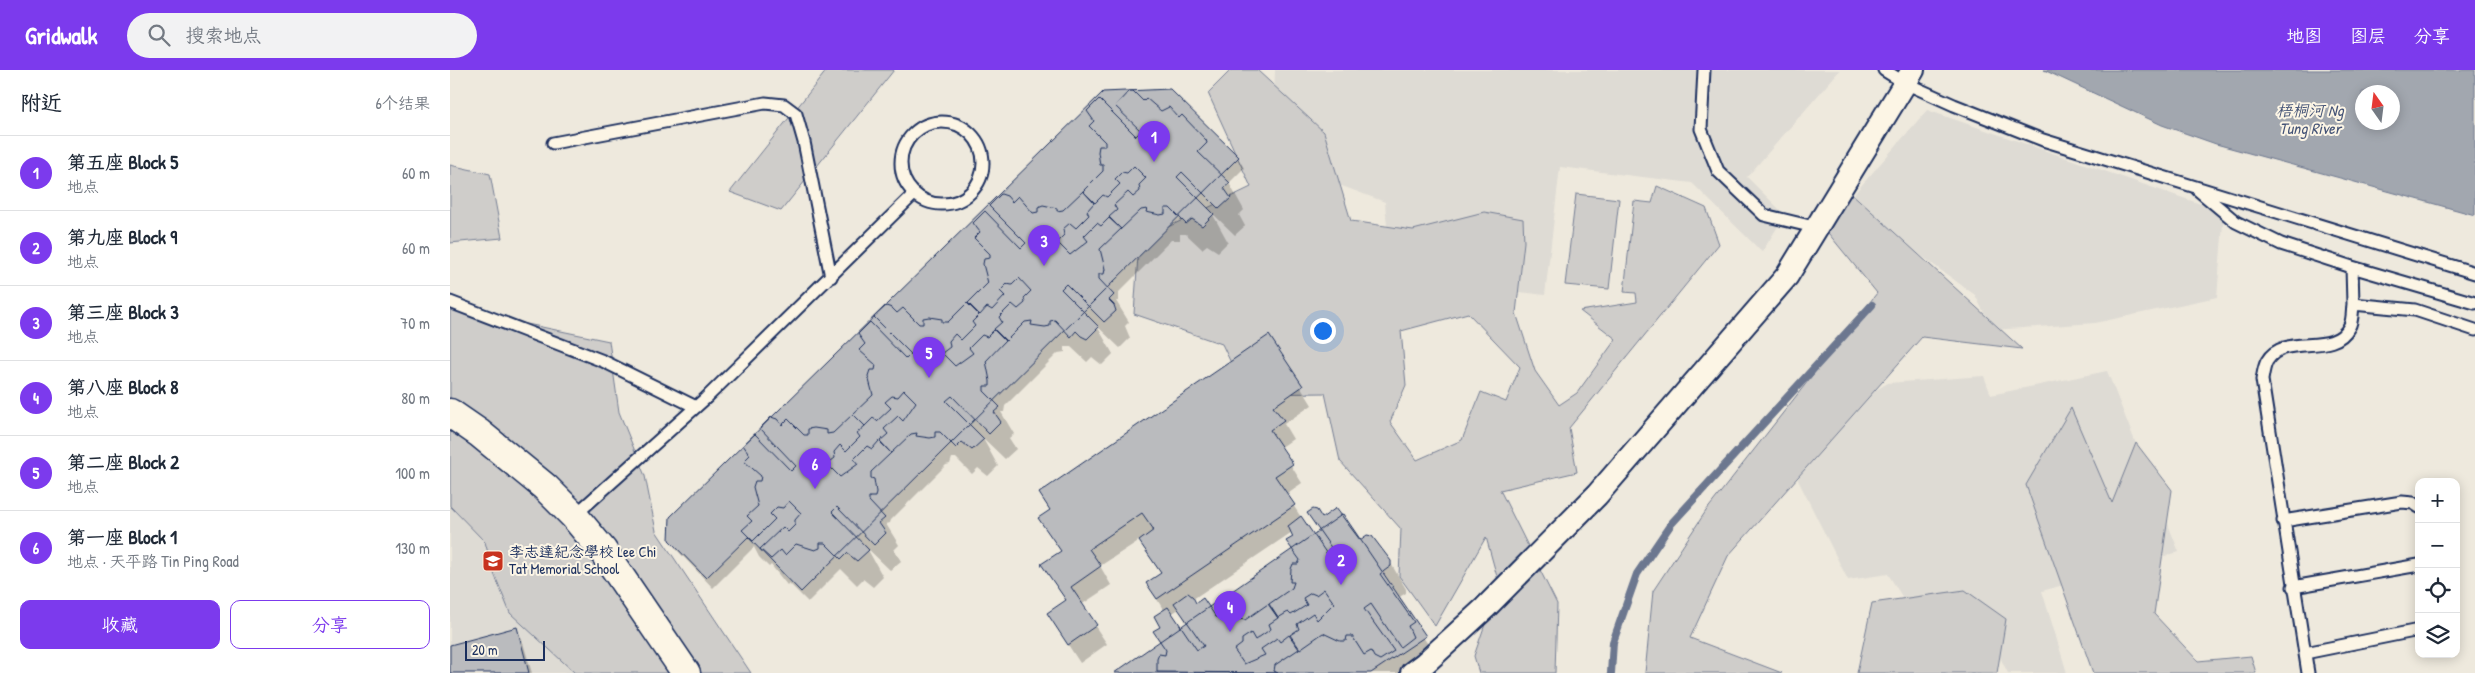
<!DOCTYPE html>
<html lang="zh">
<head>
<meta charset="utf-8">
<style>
	:root { --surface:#fff; --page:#f2f2f3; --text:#1f2937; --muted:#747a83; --line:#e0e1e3; --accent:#7c3aed }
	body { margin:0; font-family:"Patrick Hand","LXGW WenKai TC",sans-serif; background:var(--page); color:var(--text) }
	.controls { position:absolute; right:15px; bottom:15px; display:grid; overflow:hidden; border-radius:10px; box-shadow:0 2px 12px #0003 }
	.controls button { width:45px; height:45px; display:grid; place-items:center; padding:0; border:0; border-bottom:1px solid var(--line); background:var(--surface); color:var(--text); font:25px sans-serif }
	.compass { position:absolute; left:1905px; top:15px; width:45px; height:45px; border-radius:50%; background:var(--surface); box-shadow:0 2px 12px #0003; rotate:346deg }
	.scale { position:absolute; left:15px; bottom:12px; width:80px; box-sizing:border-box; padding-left:5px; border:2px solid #1b2f5e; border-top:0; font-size:14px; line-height:18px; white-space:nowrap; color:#1b2f5e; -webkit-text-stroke:4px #fcf5e5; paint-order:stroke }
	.you { position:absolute; left:872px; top:260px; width:18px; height:18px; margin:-12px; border:4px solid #fff; border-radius:50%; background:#1a73e8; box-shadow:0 0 0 8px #1a73e833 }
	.badge { display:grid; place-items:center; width:32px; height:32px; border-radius:50%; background:var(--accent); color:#fff; font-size:16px; font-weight:700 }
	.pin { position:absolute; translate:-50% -41px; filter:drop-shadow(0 1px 2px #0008) }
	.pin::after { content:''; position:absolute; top:26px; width:18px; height:15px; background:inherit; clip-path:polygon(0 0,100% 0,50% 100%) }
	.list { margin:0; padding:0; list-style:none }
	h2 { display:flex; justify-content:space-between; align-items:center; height:65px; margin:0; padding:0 20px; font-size:21px }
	h2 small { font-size:16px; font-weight:400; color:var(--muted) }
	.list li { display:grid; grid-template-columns:32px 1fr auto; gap:15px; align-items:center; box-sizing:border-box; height:75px; padding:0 20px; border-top:1px solid var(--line) }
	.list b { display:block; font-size:19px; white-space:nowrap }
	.list p { margin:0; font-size:16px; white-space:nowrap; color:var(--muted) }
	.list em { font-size:16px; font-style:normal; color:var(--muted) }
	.actions { display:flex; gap:10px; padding:15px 20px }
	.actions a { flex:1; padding:11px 0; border:1px solid var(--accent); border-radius:10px; text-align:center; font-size:18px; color:var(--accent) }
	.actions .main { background:var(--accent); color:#fff }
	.icon { flex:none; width:28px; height:28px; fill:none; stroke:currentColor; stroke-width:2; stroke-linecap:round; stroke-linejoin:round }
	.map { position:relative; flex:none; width:2025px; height:603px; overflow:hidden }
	header { display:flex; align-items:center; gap:30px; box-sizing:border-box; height:70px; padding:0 25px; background:var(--accent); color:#fff }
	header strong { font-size:24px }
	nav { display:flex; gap:28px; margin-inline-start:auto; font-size:18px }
	.search { width:350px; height:45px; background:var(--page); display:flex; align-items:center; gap:12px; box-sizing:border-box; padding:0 18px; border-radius:28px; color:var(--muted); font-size:19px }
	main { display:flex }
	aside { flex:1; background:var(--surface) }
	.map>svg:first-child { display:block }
</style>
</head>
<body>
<header>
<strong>Gridwalk</strong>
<div class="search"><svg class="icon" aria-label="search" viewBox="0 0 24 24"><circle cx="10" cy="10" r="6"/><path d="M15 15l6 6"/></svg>搜索地点</div>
<nav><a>地图</a><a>图层</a><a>分享</a></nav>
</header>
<main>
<aside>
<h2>附近<small>6个结果</small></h2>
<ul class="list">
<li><span class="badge">1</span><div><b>第五座 Block 5</b><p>地点</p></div><em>60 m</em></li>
<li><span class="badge">2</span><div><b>第九座 Block 9</b><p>地点</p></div><em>60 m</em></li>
<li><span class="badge">3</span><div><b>第三座 Block 3</b><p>地点</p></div><em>70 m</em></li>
<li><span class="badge">4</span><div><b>第八座 Block 8</b><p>地点</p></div><em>80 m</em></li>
<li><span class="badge">5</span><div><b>第二座 Block 2</b><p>地点</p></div><em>100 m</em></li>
<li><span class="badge">6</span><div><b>第一座 Block 1</b><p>地点 · 天平路 Tin Ping Road</p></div><em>130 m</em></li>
</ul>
<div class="actions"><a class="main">收藏</a><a>分享</a></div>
</aside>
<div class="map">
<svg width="2025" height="603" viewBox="0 0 2025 603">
	<rect width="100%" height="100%" fill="#eee9dd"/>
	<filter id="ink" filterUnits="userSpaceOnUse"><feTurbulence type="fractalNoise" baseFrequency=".02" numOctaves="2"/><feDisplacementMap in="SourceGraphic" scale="10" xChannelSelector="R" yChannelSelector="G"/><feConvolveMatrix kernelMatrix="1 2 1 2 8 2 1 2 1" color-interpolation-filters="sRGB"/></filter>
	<g filter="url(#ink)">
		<path fill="#dedbd4" d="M825,0H1390L1297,107L1335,145L1312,182L1242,113L1110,97L1095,225L941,206L935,132L822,90Z
			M1477,40L1774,142L1767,227L1645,253L1543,260L1525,225L1397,132Z
			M1657,301L1729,482L1592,521L1617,603H1558L1528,545L1466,549L1438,504L1398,510L1348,410L1359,367L1404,333L1438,313L1534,306L1541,325Z
			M0,408L163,603H0Z"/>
		<path fill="#cfcdca" stroke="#757e94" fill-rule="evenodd" d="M377,0H444L331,141L280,122Z
			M781,0H807L874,62L901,151L963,160L1034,142L1073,149L1074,172L1066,243L1085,301L1109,335L1127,323L1166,269L1130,241L1187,232L1186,223L1174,222L1184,131L1202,133L1207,116L1256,138L1269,174L1119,358L1127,402L1050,420L1107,534L1105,603H1029L1024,586L1049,514L1036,467L985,556L949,506L951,459L890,391L875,323L796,324L772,274L684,244L689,171L801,117L758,23ZM1018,243L1070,297L1056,332L1031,322L1012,370L967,390L940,352L956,315L951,261Z
			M0,95L40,104L52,168L0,173Z
			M1386,109L1572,279L1472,267L1278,486L1240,568L1332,603H1195L1203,521L1256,441L1427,223L1361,142Z
			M1126,124L1169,129L1159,219L1115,215Z
			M0,238L159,271L169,342L195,406L206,461L301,603H125L60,543L43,501L35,472L0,436Z
			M1621,338L1662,433L1686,373L1722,420L1704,544L1748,591L1801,586L1806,603H1643L1576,415Z
			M1515,520L1556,549L1547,603H1407L1422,533Z"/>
		<path fill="#a2a7af" stroke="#6c778f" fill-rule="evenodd" d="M1594,0H2025V145L1766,74L1712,55ZM1912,22H1942V52H1912Z"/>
		<path fill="#0003" fill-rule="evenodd" d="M788,88L794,98L779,113L794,140L789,145L795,156L785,165L762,143L778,172L768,182L757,175L752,179L736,164H730V170H721L669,222V231H666L679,252L675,256L680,268L670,278L647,256L663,284L652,295L642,287L637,292L621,277H615V282L608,283L555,336L554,342H551L564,364L559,368L566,379L555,389L532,367L548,396L538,406L528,398L522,404L506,388H502L500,394L496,395L441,450L440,453L436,454L449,475L444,480L451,491L440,500L417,478L433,507L423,517L413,509L407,515L391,499L358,532L339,513L337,515L321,495L319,497L309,487L304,477L263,518L227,480L220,469Z
			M851,317L862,335L834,354L843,369L830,378L852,413L836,424L863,466L870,462L859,443L940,492L956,519V523L946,529L980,577L951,596L955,603H666L711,572L714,541L698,514L711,504L690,470L650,496L661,515L631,535L657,574L630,593L598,544L617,532L593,494L611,482L590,448L601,441L590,423ZM842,462L845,467L843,480L759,539L746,534L743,529ZM729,539L737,554L731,558L721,544Z
			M67,559L72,569L82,603H0V577Z"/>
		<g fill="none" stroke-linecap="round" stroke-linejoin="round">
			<path stroke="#6c778f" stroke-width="8" d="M1161,603L1163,572L1187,504L1221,454L1422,235"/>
		</g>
		<path fill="#babbbe" stroke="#1b2f5e" d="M720,19L789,87L351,522L298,467L256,508L219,470L220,447L653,22Z
			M679,21H683L693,31L696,28L711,41L719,37L729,48L732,45L756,70L757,73L748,82L780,113L774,118L781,128L769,139L732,102L727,107L764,144L752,156L742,149L736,154L720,138H715V144L710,145L696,142L697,139L691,140L671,159L659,147L667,140L664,135L678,122L683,127L690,121L689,115L696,108L684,96L677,103L672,102L665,109L670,114L657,127L653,125L645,133L633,121L653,101V95H650L648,82L649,76H655V72L639,56L644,51L637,41L649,29L686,66L691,61L665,36Z
			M633,121L644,133L637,141L639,145L626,158L620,153L613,159L614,165L607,172L620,185L638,171L634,166L647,153L651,156L659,148L671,159L650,179L655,199L654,204H649V209L664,225L659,230L664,235L666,241L654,252L616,214L611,219L649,257L637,269L631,266L626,261L621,267L605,250L600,251V256L595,257L581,255L582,251L575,252L556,271L544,259L552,252L549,247L562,234L568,239L575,233L574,228L581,221L569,208L562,215L557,214L550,221L555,226L542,240L537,237L530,245L518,233L538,213L533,194L534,189L540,188V184L524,168L530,162L523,153L535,141L571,178L576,173L539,136L551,124L557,126L562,132L568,126L583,143L588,142V137L593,135L607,138V141L613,140Z
			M517,233L529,245L522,252L525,256L511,270L505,264L499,271L500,277L492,283L505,296L523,283L519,278L532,265L537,267L544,260L555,271L536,291L540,311V316H534V321L550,337L544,342L551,352L539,364L502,326L496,331L534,369L522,380L512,372L506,378L490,362H485V367L480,368L466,366L467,363L461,364L441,383L430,371L438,364L434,359L448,346L453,351L466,332L454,320L448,327L442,326L435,332L441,338L427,351L423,348L415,356L403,344L423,325L418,306L420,300H425L426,295L409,280L415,274L408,264L420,252L456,289L461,284L424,247L436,236L442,238L447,243L453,238L469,254H473V248L479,247L492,249V252H498Z
			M819,265L853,316L823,337L834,350L820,360L843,394L825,406L845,435L707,529L696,513L711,503L689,471L704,460L692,443L639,479L651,496L621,517L647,555L618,575L597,543L616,530L591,494L611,481L588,448L600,440L589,423Z
			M403,344L415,356L407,363L410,367L396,381L390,375L384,382L385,388L377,394L390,407L408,394L404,389L417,376L422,379L429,371L441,383L421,402V408L424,409L426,422L425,427H419V431L435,448L429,453L436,463L424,475L387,437L382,442L419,480L407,491L397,483L391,489L375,473H370V478L365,480L346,474L335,485L331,480L321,489L310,479L333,457L338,462L345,455V450L351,443L339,431L333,438L327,437L320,444L325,449L303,471L292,460L302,451L297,446L308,436L303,417L305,411H310L311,406L294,391L300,385L293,375L305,364L341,401L346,396L310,358L321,347L327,349L332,355L338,349L354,365H358V359L364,358L377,360V364L383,363Z
			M886,438L910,470L917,465L922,466L941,491V496L930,504L964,552L958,556L963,567L950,577L921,534L914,539L944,581L930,590L924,587L921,581L914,585L902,566H897L896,571H890L873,563L850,579L840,565L849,559L847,554L863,543L867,550L884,533L874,519L866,525L861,523L853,528L857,535L841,545L838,542L828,548L819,534L842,518L844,512H840L841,499L843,494H848L850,490L836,471L843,467L838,456L851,446L881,490L887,486L857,443L863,439L867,440L872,448Z
			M893,444L976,566L921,603H664Z
			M738,523L743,527L746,533L753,528L766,547H770L772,542H777L790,546L789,549L795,550L818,534L828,548L819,554L821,559L805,570L801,563L792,569V574L784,580L794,594L815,585L811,579L827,568L830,572L839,565L849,579L825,595L824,601L828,603L707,602V589L709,584L715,585L716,580L703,561L710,557L704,546L718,537L747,580L754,576L724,533Z
			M67,557L79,603H0V575Z"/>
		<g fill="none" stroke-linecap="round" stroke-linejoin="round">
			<g stroke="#1b2f5e" stroke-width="15">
				<path id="service" d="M1254,0L1251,59L1268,101L1314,145L1368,158
					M1434,0L1455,13L1504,35L1593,70L2025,203
					M451 93a41 41 0 1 1 82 0a41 41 0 1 1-82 0Z
					M103,73L315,33L334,35L346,44L354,72L381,207
					M1748,120L1786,152L1831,174L1902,197L2025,233
					M1902,197L1903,234L1965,240L2025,260
					M0,232L153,291L246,337
					M124,446L256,328L464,124
					M1833,451L1952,432L1963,433L1969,437
					M1843,517L1969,495
					M1855,583L1969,560
					M1858,603L1812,310C1813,304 1814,296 1817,291C1834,262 1883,288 1899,257C1903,251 1902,241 1903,234"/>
			</g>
			<g stroke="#1b2f5e" stroke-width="26">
				<path id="minor" d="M962,603L974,594L1035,538L1147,425L1337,206L1463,0"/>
			</g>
			<g stroke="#1b2f5e" stroke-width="31">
				<path id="tertiary" d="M0,343L29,363L95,417L124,446L153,481L236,603"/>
			</g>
			<use href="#service" stroke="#fcf5e5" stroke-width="11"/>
			<use href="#minor" stroke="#fcf5e5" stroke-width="22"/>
			<use href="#tertiary" stroke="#fcf5e5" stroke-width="28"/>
		</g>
	</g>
	<defs>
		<g id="school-square" transform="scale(1.125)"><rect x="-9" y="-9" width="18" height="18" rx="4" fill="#c8321e" stroke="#fcf5e5"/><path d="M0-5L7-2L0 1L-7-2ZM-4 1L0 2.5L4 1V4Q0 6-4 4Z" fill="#fff"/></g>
	</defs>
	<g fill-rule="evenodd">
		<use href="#school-square" x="43" y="491"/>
	</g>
	<g text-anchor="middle" stroke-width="4" stroke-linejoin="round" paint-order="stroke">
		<g font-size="15" fill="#1b2f5e" stroke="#fcf5e5" text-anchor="start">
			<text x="59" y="487">李志達紀念學校 Lee Chi<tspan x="59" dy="17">Tat Memorial School</tspan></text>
		</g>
		<g font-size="16" font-style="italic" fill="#445376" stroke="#fcf5e5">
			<text x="1860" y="46">梧桐河 Ng<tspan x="1860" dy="18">Tung River</tspan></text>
		</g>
	</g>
</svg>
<div class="controls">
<button>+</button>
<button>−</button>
<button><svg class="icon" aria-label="locate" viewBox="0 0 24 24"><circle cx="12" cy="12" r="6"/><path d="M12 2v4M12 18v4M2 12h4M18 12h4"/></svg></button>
<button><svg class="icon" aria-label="layers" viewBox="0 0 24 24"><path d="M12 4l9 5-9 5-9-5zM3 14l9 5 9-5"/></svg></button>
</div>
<svg class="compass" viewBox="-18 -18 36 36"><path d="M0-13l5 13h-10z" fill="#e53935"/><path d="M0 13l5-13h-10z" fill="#747a83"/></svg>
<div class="scale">20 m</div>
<div class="you"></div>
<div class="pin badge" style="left:704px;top:92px">1</div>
<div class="pin badge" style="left:891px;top:515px">2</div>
<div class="pin badge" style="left:594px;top:196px">3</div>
<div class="pin badge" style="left:780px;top:562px">4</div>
<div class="pin badge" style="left:479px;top:308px">5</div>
<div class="pin badge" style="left:365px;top:419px">6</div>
</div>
</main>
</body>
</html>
